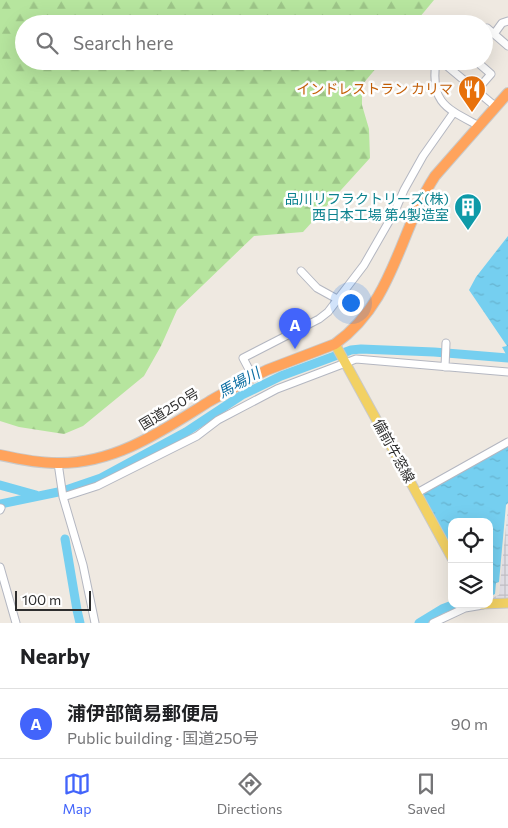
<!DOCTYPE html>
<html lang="en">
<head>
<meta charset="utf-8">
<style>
	:root { --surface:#fff; --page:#f6f6f6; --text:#202124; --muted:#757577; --line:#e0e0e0; --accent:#4264fb }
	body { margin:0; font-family:Commissioner,"Noto Sans JP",sans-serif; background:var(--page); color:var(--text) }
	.controls { position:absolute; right:15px; bottom:15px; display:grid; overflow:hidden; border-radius:10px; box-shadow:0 5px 20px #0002 }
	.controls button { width:45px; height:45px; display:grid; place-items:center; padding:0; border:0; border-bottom:1px solid var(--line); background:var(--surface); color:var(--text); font:25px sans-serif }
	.scale { position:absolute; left:15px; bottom:12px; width:76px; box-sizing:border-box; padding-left:5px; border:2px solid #2e2e2e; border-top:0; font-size:14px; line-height:18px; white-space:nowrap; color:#2e2e2e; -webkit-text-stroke:4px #fff; paint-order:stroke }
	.you { position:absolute; left:350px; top:302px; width:18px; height:18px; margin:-12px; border:4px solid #fff; border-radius:50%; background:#1a73e8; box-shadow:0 0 0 8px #1a73e833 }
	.badge { display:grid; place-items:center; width:32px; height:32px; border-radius:50%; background:var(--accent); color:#fff; font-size:16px; font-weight:700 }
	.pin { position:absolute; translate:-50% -41px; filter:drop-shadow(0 1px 2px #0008) }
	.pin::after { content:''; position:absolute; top:26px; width:18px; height:15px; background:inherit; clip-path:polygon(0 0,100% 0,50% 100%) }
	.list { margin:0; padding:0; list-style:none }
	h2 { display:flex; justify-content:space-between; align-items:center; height:65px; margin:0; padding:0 20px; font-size:21px }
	h2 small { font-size:16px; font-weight:400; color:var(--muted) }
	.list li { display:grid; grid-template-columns:32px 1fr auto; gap:15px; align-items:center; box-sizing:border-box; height:70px; padding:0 20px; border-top:1px solid var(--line) }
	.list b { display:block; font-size:19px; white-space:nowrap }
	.list p { margin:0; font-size:16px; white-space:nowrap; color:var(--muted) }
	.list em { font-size:16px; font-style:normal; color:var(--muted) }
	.icon { flex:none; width:28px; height:28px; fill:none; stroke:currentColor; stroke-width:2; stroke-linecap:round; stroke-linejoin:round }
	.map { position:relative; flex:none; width:508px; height:623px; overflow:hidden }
	.search { position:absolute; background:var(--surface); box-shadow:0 5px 20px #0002; left:15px; right:15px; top:15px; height:55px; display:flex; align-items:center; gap:12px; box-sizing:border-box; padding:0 18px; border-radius:28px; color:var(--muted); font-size:19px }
	.sheet { height:135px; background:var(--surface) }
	nav { display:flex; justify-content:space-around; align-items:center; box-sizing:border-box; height:70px; border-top:1px solid var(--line); background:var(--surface); font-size:14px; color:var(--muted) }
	nav a { display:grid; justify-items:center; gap:2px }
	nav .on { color:var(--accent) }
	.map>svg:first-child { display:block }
</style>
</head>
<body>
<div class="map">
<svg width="508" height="623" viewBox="0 0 508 623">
	<defs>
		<pattern id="industrial-grid" width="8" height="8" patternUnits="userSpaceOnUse" patternTransform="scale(1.25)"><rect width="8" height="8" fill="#e3e1e8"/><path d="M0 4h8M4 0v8" fill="none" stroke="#c3c1c7"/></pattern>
		<pattern id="forest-firs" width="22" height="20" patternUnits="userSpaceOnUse" patternTransform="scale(1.25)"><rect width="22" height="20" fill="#b6e59e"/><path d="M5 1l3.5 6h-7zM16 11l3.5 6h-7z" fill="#9dc588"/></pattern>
		<pattern id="water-ripples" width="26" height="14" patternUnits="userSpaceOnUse" patternTransform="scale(1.25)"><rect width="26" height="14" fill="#75cff0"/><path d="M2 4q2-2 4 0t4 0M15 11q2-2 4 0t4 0" fill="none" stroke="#66b2ce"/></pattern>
	</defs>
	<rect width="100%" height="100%" fill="#efe9e1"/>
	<path fill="url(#industrial-grid)" d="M508,507V600L489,602V599L499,595Z"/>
	<path fill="url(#forest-firs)" d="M0,0H434L414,24H24V61H382L362,85V105L369,129L370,158L303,232L254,236L177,310L161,346L144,376L83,426L64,434L19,427L0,421Z"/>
	<path fill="url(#water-ripples)" d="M508,236V358L502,347L507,346L469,290L476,277Z
		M508,446V503L506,505L499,582L496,583L495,594L489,597V522H452V548L420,493Z"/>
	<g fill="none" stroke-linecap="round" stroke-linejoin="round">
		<path stroke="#75cff0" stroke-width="9" d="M0,485L36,495
			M0,504L63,491L101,478L186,432L242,395L281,376L351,350L361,349L434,352L508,358
			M65,539L77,610L80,623
			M419,623L442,609L455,604"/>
		<g stroke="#b4b7c1" stroke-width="9">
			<path id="minor" d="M487,28L508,46
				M494,34L502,23L508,21
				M436,61C430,103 446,108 479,126
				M441,61L496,107
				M476,61L491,74L477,90
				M395,211L413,219
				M301,271L317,288L337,299
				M445,367L446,343
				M253,377L243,358L319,319L328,312L364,265L395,211L404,190L423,156L454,112
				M58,463L63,497L83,565L95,623
				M417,493L508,442
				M63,497L97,486L197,436L218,420L277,389L356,359L508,372
				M0,510L1,508
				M0,567L16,623
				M433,623L465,608L483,605"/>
		</g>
		<g stroke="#c9c9c9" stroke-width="11">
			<path id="major" d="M335,344L452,558
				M482,604L508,603"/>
		</g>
		<g stroke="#c9c9c9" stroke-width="12">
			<path id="highway" d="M0,455C18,459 37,463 57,463C115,464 162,431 210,401C224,393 239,385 253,377L267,370L335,344C395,301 398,233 435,176L508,93"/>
		</g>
		<use href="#minor" stroke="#fff" stroke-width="7"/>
		<use href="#major" stroke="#f2d163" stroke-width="9"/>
		<use href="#highway" stroke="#ffa35c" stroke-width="10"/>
	</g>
	<defs>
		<g id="restaurant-pin" transform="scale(1.4375)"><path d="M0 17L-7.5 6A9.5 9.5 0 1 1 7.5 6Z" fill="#e8710a" stroke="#fff"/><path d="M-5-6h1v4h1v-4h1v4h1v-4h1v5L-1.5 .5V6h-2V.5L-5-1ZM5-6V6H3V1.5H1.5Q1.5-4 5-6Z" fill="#fff"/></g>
		<g id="building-pin" transform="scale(1.4375)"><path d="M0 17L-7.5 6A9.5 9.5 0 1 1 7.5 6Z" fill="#0f9aa8" stroke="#fff"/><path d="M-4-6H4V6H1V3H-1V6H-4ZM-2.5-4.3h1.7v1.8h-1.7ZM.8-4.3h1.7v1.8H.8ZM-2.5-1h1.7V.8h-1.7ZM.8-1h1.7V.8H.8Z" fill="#fff"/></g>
	</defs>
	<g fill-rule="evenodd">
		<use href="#restaurant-pin" x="472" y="89"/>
		<use href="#building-pin" x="468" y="207"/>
	</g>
	<g text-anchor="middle" stroke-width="5" stroke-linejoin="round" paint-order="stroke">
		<g font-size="14" fill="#c56008" stroke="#fff" text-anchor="end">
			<text x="453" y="94">インドレストラン カリマ</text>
		</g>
		<g font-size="14" fill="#0d838f" stroke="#fff" text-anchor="end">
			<text x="449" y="204">品川リフラクトリーズ(株)<tspan x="449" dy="16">西日本工場 第4製造室</tspan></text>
		</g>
		<g font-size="14" fill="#2e2e2e" stroke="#fff">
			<text transform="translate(169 409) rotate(-31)" y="5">国道250号</text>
			<text transform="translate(394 451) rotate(61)" y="5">備前牛窓線</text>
		</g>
		<g font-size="15" font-style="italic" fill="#0d6fa3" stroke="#fff">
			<text transform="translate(239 383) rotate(-29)" y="5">馬場川</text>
		</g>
	</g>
</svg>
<div class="controls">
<button><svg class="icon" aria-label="locate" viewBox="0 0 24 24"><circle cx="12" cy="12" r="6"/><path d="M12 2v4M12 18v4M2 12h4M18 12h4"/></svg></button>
<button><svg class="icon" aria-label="layers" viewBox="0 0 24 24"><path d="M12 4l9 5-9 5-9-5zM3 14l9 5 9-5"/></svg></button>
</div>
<div class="scale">100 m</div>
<div class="you"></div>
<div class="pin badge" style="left:295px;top:349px">A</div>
<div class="search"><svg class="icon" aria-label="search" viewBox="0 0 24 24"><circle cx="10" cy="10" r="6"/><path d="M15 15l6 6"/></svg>Search here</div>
</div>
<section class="sheet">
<h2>Nearby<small></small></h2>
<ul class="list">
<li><span class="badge">A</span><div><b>浦伊部簡易郵便局</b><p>Public building · 国道250号</p></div><em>90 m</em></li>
</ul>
</section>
<nav>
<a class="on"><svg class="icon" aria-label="map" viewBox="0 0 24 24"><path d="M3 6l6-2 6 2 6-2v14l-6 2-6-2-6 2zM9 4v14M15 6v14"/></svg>Map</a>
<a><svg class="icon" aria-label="directions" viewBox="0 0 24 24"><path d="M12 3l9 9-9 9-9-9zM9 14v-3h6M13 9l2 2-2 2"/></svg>Directions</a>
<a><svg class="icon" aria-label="saved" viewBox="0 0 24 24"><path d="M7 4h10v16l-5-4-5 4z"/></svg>Saved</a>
</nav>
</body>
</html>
